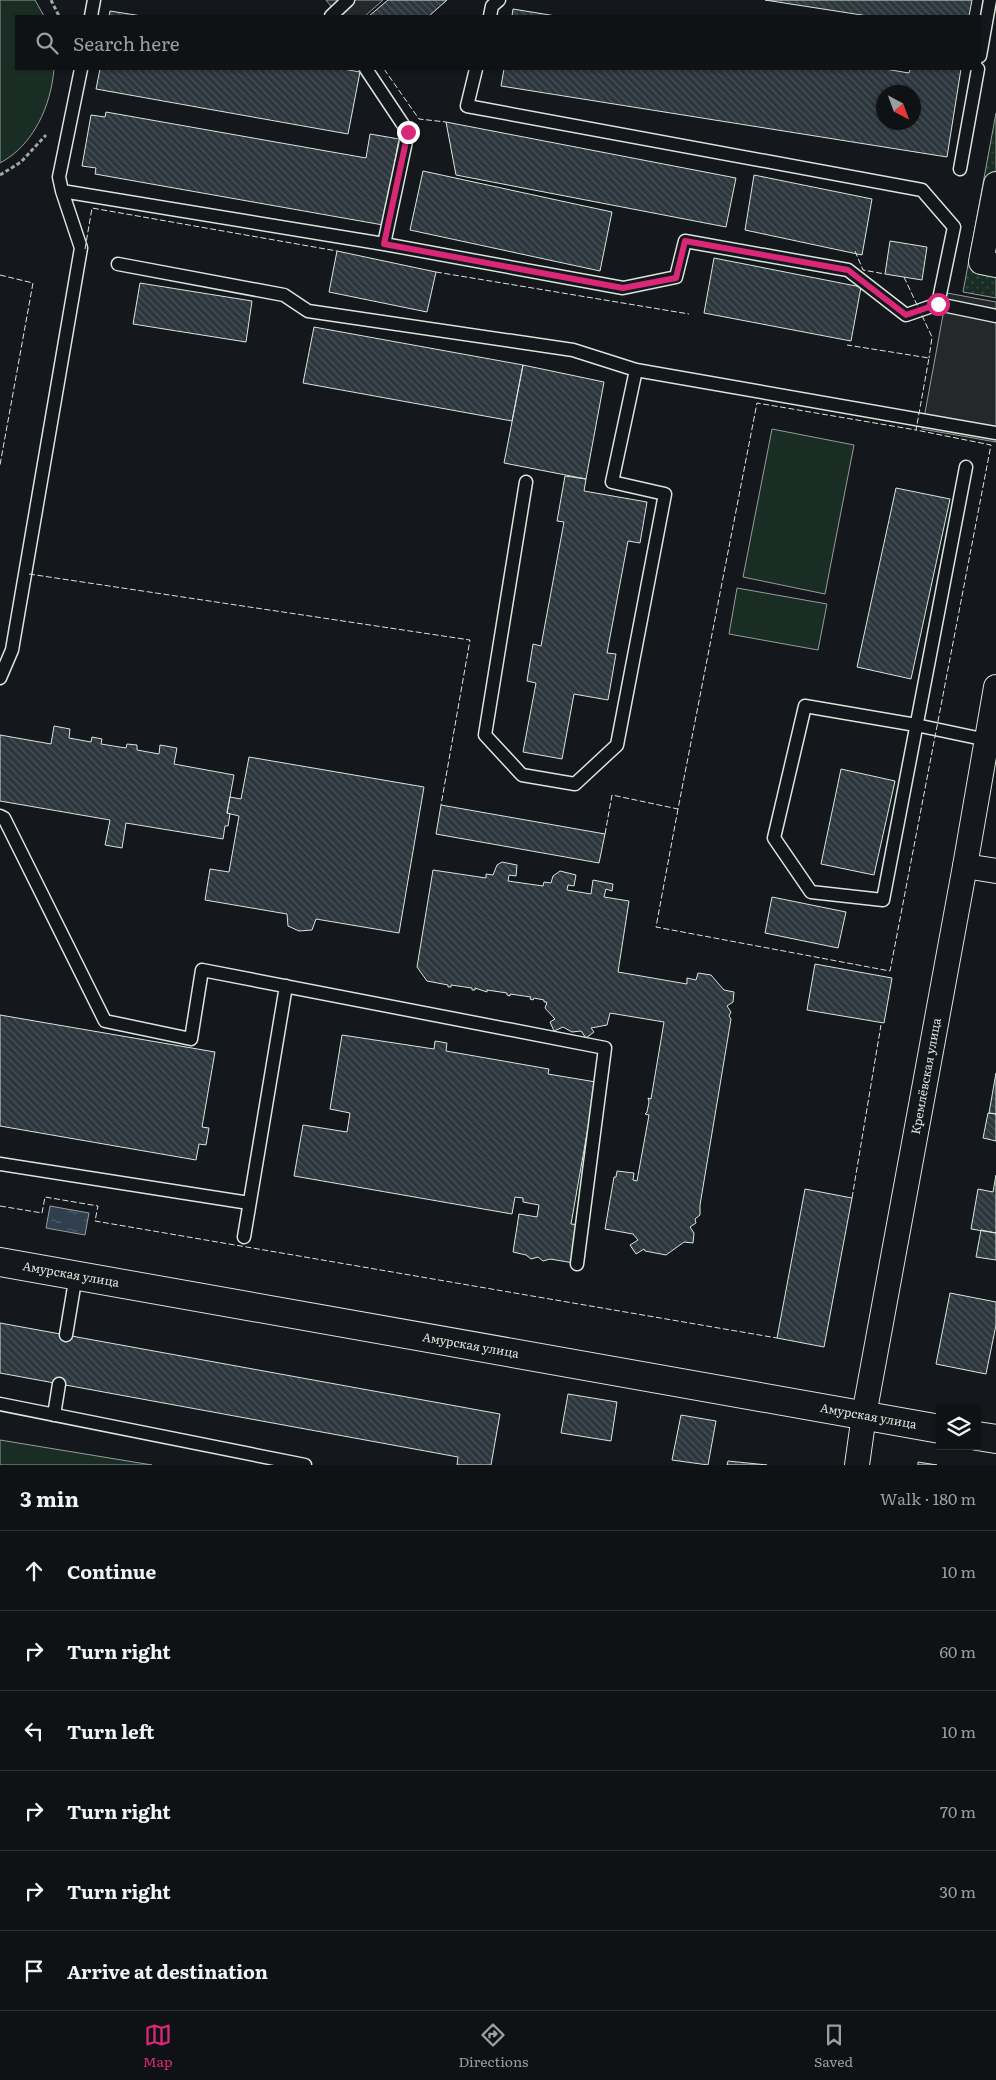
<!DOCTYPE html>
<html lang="en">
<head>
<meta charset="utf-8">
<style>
	:root { --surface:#0f1215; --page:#181b1e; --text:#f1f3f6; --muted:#9b9ea0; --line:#2f3234; --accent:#db2777 }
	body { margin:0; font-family:Literata,serif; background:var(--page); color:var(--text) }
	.controls { position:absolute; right:15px; bottom:15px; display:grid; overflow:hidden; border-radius:0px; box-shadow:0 1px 4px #0004 }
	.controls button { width:45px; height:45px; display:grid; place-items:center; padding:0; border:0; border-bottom:1px solid var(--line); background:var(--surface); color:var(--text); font:25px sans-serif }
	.compass { position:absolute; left:876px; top:85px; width:45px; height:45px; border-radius:50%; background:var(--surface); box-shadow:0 1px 4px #0004; rotate:139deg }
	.stop { position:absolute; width:15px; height:15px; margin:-11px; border:4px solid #db2777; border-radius:50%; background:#fff }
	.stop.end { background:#db2777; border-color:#fff; box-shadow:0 1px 5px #0008 }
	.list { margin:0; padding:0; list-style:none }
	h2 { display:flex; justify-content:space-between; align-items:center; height:65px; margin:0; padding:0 20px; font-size:21px }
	h2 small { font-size:16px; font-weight:400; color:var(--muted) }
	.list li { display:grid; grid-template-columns:32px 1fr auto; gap:15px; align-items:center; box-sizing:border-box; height:80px; padding:0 20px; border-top:1px solid var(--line) }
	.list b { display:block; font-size:19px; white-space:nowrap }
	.list em { font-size:16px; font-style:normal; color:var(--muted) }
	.icon { flex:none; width:28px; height:28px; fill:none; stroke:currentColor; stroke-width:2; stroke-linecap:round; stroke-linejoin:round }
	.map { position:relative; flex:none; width:996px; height:1465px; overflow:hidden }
	.search { position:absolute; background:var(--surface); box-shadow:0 1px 4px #0004; left:15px; right:15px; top:15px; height:55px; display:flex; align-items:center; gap:12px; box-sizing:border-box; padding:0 18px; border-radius:0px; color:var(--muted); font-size:19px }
	.sheet { height:545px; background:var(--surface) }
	nav { display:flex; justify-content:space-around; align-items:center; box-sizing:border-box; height:70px; border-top:1px solid var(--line); background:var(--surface); font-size:14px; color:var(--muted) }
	nav a { display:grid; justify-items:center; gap:2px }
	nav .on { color:var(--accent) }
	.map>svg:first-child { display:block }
</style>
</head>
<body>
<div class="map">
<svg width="996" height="1465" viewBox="0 0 996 1465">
	<defs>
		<pattern id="garden-dots" width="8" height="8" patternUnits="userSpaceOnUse" patternTransform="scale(1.25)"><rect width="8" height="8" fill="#1a2d24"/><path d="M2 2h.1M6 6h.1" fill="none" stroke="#3b4b43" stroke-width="1.8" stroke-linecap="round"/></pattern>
		<pattern id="water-ripples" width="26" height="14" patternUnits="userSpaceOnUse" patternTransform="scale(1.25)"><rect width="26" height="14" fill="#2f3f4d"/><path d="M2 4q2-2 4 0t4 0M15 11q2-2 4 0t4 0" fill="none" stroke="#4c5b66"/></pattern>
		<pattern id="building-back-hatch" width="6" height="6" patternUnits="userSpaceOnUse" patternTransform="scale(1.25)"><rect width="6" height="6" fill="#2c363c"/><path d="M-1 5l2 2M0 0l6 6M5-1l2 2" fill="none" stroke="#4a5358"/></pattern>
	</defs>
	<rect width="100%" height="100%" fill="#14181c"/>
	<path fill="url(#garden-dots)" stroke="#939e99" d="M996,113V298L963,292Z"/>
	<path fill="#1a2d24" stroke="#939e99" d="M0,0H35L44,16H16V69H54C51,105 34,145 0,163Z
		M772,429L854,445L825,594L743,577Z
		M737,588L827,604L818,650L729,634Z
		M0,1440L152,1465H0Z"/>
	<path fill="#24282b" stroke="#939e99" d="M326,0H383L365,16H339Z
		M947,293L996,302V442L922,429Z"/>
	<path fill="url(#water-ripples)" stroke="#939e99" d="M50,1206L89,1213L85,1235L46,1228Z"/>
	<path fill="url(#building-back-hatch)" stroke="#d8e6dc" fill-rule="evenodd" d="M388,0H447L429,16H369Z
		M765,0H972L969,16H868Z
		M513,9L556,16H512Z
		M110,11L142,16H109Z
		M100,69H343L360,72L348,134L96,89Z
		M504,69H885L909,73L910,69H961L947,157L501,86ZM884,92H914V122H884Z
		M106,112L366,158L370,134L399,139L383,225L95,174L96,168L82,166L91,115L105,117Z
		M446,122L736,178L726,227L456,175Z
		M423,171L612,212L600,271L410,230Z
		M754,175L872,199L862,255L745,230Z
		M890,241L927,247L922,280L885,274Z
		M337,251L436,272L427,312L329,292Z
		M714,258L861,287L851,341L704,313Z
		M140,283L252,301L246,342L133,324Z
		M314,327L523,365L512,421L303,383Z
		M523,365L604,382L586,479L504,463Z
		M565,476L586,479L584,491L647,502L640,543L628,541L607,653L616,654L608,700L574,694L562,759L523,752L536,683L527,681L533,644L541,646L564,522L557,521Z
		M896,488L950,499L911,679L857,667Z
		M54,726L70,729L69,738L91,742L92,737L102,739L101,744L126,748L127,744L137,745V750L159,754L160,745L177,748L174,764L234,775L227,813L230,814L228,826H225L223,839L126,823L122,848L105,845L110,820L0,801V735L51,744Z
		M249,757L424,787L399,933L316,919L312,930L299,931L288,926L287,914L205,900L210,869L229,872L239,816L227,813L230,797L241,799Z
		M841,769L895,781L874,875L821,864Z
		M441,805L605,834L599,863L436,834Z
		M502,862L517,865L516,876L509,875L508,881L543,886L544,882L551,883L553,876L560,871L576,875L574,886L568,885L567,890L591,894L593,880L613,884L612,891L606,889L604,897L629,901L618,972L687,984V978L696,980L698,973L711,975L724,990L734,992L733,1002L727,1006L731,1012L729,1016L731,1019L700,1205V1215L695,1219L696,1223L690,1227L694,1233L693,1243L684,1242L666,1255L645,1251L644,1249L636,1254L630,1245L638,1240L633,1234L605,1229L614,1177H616L617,1171L634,1173L633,1180L637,1181L649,1115L645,1114L647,1112L649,1102L648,1098L651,1099L664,1022L610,1013L607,1025L591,1028L594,1032L586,1038L581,1031L572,1032L563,1027L554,1031L550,1022L555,1019L545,1008L547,1002H544V1000L534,998L533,1000L530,999L531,997L510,994V996L507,995V993L487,990V992L475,988V990H472V988L451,985V987H448V985L427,981L417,967L433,870L486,878V874L493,875L497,865Z
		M772,897L846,912L838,948L765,933Z
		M815,964L892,978L884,1023L807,1010Z
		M0,1015L215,1052L202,1127L209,1128L206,1145L199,1144L196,1160L0,1126Z
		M342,1035L434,1049L435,1041L447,1043L446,1051L549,1069L548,1074L596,1082L571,1224L581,1225L574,1263L550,1259L543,1261L538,1257L531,1259L526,1255L513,1252L519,1214L537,1217L539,1205L523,1202V1198L515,1197L512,1214L294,1176L303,1125L347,1132L350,1113L330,1109Z
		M996,1073V1114L989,1113Z
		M988,1113L996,1114V1141L983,1138Z
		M996,1175V1233L971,1229L978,1189L993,1192Z
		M805,1189L852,1198L824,1347L777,1338Z
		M981,1230L996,1233V1260L976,1257Z
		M950,1293L996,1302V1325L986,1374L936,1364Z
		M0,1323L500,1414L491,1465H457L458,1457L0,1373Z
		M568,1394L617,1402L611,1441L561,1433Z
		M681,1415L716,1421L708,1465L672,1460Z
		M728,1461L767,1465H727Z
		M918,1462L937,1465H918Z"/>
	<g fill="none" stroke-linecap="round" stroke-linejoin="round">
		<g stroke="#d8e6dc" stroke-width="15">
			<path id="service" d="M91,16L94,0
				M331,16L348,0
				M490,16L492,6L499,0
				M980,56L990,0
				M366,69L408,132L384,244
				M476,69L467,106L922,190L954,227L938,304L996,316
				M960,169L978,69
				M62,191L59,177L81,69
				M118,264L284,295L308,311L573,350L636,370L996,433
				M966,467L883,900L811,892L774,838L805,706L916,725L987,740
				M526,482L485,735L522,775L575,784L617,745L665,494L612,482L636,370
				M0,678L12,650L81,248L62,191L384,244L623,288L676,277L685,241L848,270L906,315L938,304
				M0,816L4,818L105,1021L191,1039L202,970L605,1048L577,1264
				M0,1164L249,1203
				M244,1237L286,986
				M66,1335L76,1275
				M0,1404L305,1465
				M54,1415L59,1384"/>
		</g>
		<g stroke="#d8e6dc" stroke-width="26">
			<g id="minor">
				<path d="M996,184L981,262L996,265"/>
				<path d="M965,866L996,871"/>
				<path id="s1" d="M857,1465L864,1415L965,866L996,687"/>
			</g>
		</g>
		<g stroke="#d8e6dc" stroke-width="30">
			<g id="tertiary">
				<path id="s2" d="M0,1262L940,1429"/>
				<path d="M977,1436L996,1439"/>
			</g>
		</g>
		<path stroke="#9da8a2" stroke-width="3" stroke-dasharray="4 2.5" stroke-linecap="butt" d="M51,0L59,16
			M0,175L21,162L46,135"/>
		<use href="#service" stroke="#14181c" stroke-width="12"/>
		<use href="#minor" stroke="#14181c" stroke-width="24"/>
		<use href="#tertiary" stroke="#14181c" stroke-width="28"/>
		<path stroke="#d8e6dc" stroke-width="1" stroke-dasharray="6 2.5" stroke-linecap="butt" d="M384,69L419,119L446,122
			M85,249L92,208L337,251
			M855,251L863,270L885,274
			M436,272L689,314
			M0,275L33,283L0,465
			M904,277L932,337L929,358
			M29,574L470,640L441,805
			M678,809L656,927L890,971L991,445L916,430
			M605,834L612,795L678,809L757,403L916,430L929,358L847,345
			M852,1198L881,1025
			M0,1206L42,1213L45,1197L98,1206L95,1221L777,1338"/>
	</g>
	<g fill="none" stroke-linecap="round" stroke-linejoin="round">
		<path stroke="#db2777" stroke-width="6" d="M408,132L384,244L623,288L676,278L685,241L848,270L906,315L938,304"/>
	</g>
	<g text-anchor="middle" stroke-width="4" stroke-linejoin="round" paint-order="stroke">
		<g font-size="12" fill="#d8e6dc" stroke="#14181c">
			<text dy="4" stroke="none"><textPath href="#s1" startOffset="395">Кремлёвская улица</textPath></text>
			<text dy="4" stroke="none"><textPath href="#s2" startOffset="72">Амурская улица</textPath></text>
			<text dy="4" stroke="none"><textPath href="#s2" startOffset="478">Амурская улица</textPath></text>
			<text dy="4" stroke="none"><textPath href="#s2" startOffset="882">Амурская улица</textPath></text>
		</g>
	</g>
</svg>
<div class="controls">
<button><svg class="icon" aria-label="layers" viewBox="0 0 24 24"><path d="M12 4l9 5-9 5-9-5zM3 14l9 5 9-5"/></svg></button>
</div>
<svg class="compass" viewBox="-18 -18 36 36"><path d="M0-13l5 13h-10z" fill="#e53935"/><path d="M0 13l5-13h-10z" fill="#9b9ea0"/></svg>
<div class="stop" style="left:938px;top:304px"></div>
<div class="stop end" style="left:408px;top:132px"></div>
<div class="search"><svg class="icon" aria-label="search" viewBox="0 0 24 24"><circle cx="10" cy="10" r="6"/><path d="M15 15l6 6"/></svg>Search here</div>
</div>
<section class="sheet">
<h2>3 min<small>Walk · 180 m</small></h2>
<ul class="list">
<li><svg class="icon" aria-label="ahead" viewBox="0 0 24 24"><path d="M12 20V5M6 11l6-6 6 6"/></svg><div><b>Continue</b></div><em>10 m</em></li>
<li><svg class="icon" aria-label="right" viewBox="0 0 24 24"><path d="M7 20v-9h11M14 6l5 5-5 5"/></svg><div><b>Turn right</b></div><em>60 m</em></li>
<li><svg class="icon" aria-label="left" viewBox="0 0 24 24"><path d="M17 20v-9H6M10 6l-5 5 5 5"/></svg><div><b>Turn left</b></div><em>10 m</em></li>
<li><svg class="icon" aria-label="right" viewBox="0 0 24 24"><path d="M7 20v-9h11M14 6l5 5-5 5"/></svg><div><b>Turn right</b></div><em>70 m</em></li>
<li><svg class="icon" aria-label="right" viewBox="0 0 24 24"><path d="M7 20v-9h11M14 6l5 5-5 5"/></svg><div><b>Turn right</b></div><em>30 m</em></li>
<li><svg class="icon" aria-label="arrive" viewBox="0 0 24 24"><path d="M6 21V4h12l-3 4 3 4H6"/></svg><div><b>Arrive at destination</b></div></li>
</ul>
</section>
<nav>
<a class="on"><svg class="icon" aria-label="map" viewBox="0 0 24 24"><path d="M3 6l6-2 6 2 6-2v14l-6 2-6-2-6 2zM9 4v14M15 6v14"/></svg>Map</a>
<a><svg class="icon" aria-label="directions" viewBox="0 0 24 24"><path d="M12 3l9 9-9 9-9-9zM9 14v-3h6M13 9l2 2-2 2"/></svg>Directions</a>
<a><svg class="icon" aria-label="saved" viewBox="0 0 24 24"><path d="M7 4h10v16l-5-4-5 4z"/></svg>Saved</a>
</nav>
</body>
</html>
